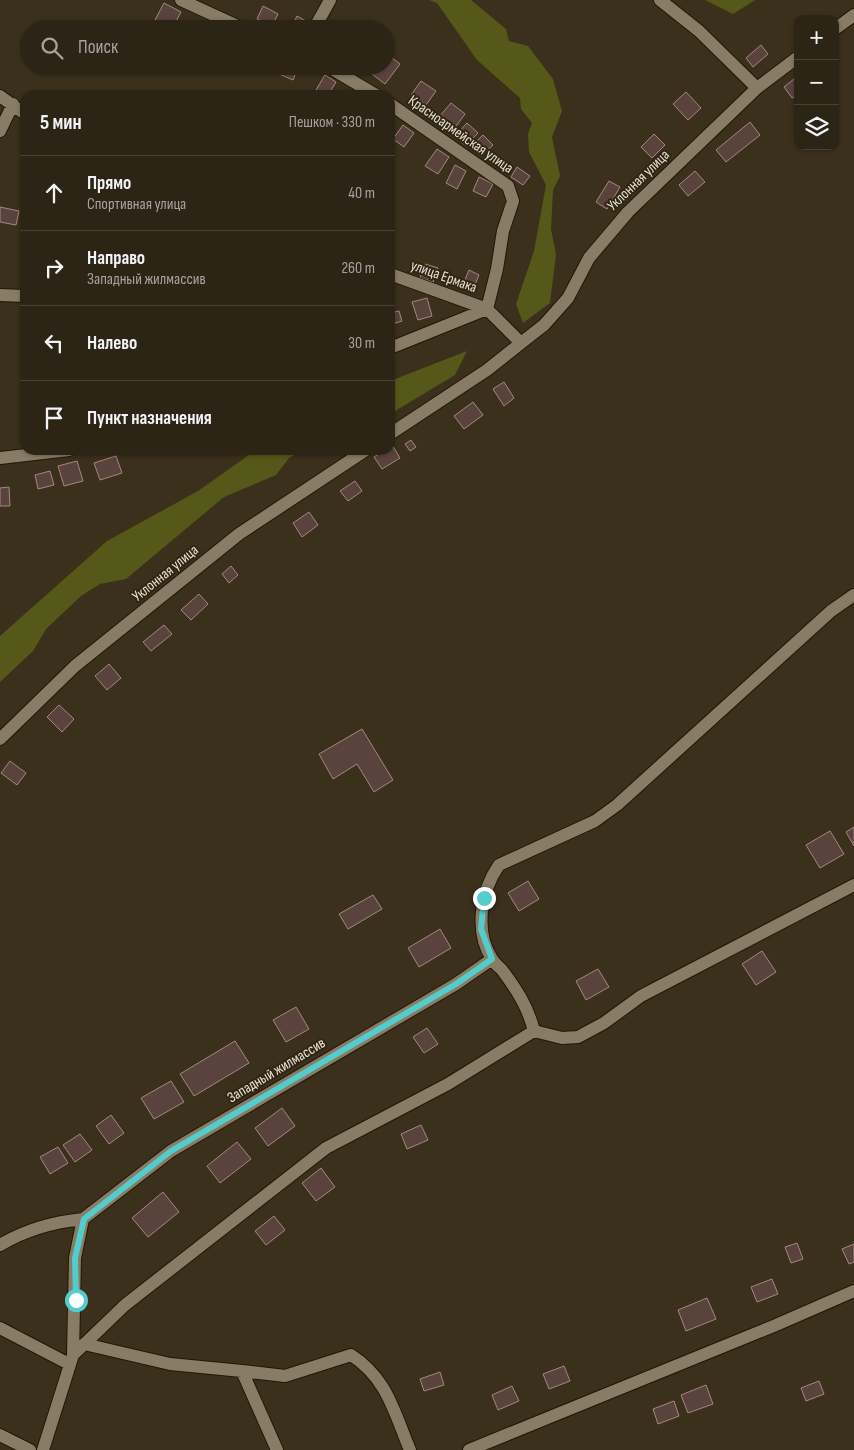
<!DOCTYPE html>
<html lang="ru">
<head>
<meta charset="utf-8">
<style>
	:root { --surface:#2c2415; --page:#383022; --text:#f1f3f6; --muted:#a6a4a0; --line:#484134 }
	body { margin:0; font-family:"Sofia Sans Condensed",sans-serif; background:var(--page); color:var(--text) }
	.controls { position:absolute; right:15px; top:15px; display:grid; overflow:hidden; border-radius:10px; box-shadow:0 1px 4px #0004 }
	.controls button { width:45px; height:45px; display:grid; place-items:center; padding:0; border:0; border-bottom:1px solid var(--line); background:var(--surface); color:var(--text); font:25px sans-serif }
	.stop { position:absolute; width:15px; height:15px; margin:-11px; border:4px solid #52cdcc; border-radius:50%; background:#fff }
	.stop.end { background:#52cdcc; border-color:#fff; box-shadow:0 1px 5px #0008 }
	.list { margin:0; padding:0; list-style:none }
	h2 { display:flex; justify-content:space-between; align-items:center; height:65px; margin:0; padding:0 20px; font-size:21px }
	h2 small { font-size:16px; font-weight:400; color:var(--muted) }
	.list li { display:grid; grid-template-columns:32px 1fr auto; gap:15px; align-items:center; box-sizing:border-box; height:75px; padding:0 20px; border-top:1px solid var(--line) }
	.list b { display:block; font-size:19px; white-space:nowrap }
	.list p { margin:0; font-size:16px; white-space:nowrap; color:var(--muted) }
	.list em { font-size:16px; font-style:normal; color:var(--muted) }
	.icon { flex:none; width:28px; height:28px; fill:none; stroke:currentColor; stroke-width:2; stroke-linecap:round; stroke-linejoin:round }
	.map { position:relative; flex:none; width:854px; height:1450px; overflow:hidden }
	.search { position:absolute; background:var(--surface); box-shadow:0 1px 4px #0004; left:20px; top:20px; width:375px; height:55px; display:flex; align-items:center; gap:12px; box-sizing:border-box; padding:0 18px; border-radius:28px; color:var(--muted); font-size:19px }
	.panel { position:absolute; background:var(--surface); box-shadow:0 1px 4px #0004; left:20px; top:90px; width:375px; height:365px; border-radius:15px }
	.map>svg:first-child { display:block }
</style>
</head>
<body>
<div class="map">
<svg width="854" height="1450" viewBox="0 0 854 1450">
	<rect width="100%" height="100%" fill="#3a301c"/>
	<path fill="#555819" d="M429,0H471L506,29L509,41L528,46L553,79L562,111L552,137L560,176L553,190L551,229L556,254L550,303L523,323L516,304L534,251L546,185L529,152L528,134L532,123L521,109L520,98L477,60L437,3Z
		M705,0H755L733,14Z
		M467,351L455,375L390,414V381Z
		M256,450H303L289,458L276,475L224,497L126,579L100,584L81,596L46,629L33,651L0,682V636L107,541L198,491Z"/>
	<path fill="#5a423d" stroke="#a48882" d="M164,3L181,12L172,29H167L154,22Z
		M263,6L278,14L272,26L257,19Z
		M297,16L311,24L309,29H291Z
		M761,45L768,54L753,67L746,58Z
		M387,54L400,64L385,84L372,74L378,66H386Z
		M230,66H245L242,72Z
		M258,66H270L266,74L257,69Z
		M282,66L298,68L293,80L279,74Z
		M325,75L336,82L328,95H313Z
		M794,79L798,83V94L792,98L784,87Z
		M421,81L436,91L426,105L411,95Z
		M686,92L701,108L688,120L673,104Z
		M451,103L465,114L454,129L439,117Z
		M750,122L760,135L726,162L716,150Z
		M467,123L478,133L466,146L455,136Z
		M403,125L414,133L404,147L393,139Z
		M654,134L665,145L652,158L641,147Z
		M483,135L493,145L481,156L471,146Z
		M437,149L449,157L438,174L425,166Z
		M455,165L466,171L457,189L446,183Z
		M517,167L530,176L523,185L511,177Z
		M695,171L705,182L688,196L679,185Z
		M479,177L493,184L486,197L473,191Z
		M609,181L620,187L607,209L596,202Z
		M0,207L19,211L16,225L0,222Z
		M425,264L438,268L433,282L420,278Z
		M469,270L479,275L472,292L462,287Z
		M427,298L432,316L418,320L412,302Z
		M399,311L402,321L390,325V313Z
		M504,382L514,398L504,406L493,389Z
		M473,402L483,415L464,429L454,416Z
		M411,440L416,447L410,451L405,444Z
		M392,445L400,458L382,469L374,457L385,450H390Z
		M116,456L122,473L100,480L94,463Z
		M77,461L83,481L64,486L58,466Z
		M50,471L54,485L38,489L35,475Z
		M355,481L362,491L348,501L340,491Z
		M9,487L10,506H0V488Z
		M309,512L318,525L302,537L293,523Z
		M231,566L238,575L229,583L222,574Z
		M199,594L208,604L191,620L181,610Z
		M164,625L172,634L151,651L143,642Z
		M109,664L121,678L107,690L95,676Z
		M59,705L74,719L62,732L47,717Z
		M362,729L393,780L374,792L357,764L333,779L319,754Z
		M10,761L26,773L17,785L1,773Z
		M854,827V846L846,832Z
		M830,831L844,854L820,868L806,845Z
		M528,881L539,899L519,911L508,893Z
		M373,895L382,909L348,929L339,914Z
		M440,929L451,948L419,967L408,948Z
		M762,951L776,972L756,985L742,964Z
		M598,969L609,987L586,1000L576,981Z
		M296,1007L309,1029L286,1042L273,1020Z
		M427,1028L438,1044L424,1053L413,1037Z
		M235,1041L249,1063L194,1096L180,1074Z
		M171,1081L184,1102L154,1119L141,1098Z
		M282,1108L295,1126L268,1146L255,1128Z
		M111,1115L124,1133L109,1144L96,1126Z
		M421,1125L428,1140L407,1149L401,1134Z
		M80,1134L92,1150L75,1162L63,1145Z
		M237,1142L251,1159L220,1183L207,1166Z
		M58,1147L68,1163L50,1174L40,1157Z
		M321,1168L335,1187L316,1201L302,1183Z
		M163,1192L179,1212L148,1237L132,1218Z
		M274,1216L285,1230L266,1245L255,1231Z
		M797,1243L803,1259L791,1263L785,1247Z
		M854,1244V1262L849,1264L842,1249Z
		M772,1279L778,1294L757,1302L751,1287Z
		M707,1298L716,1319L686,1331L678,1310Z
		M564,1366L570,1381L549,1389L543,1374Z
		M440,1372L444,1385L424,1391L420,1379Z
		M819,1381L824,1394L806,1401L801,1388Z
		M706,1385L713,1404L688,1413L681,1395Z
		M512,1386L519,1401L498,1410L492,1395Z
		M674,1401L679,1416L658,1424L653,1409Z"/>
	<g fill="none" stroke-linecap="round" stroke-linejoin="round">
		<g stroke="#211705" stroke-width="14">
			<path id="minor" d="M181,0L244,29
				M660,0L699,31L757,88
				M314,29L330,0
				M835,29L854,15
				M327,66L376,95
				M0,96L25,114
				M390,104L508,186L513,201L503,231L497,269L487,309
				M0,131L13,104
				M390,274L487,309L521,343L544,325L568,298L589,258L628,212L757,88L798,57
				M0,295L25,296
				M390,348L487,309
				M390,434L487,370L521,343
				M0,458L69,450
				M854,595L831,611L617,805L595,821L499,865C481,891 474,931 492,959C494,963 499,967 502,970C517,990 528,1007 534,1031L562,1038L578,1037L604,1023L641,996L854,885
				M0,739L75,666L239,534L366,450
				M83,1219L171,1151L456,984L492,959
				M0,1245C27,1229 53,1222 83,1219L75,1258L73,1355
				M0,1328L69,1364
				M84,1344L170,1364L242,1371L277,1450
				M242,1371L285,1376L351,1355C387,1378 394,1412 410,1450
				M0,1435L30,1450
				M43,1450L73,1355L125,1305L326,1148L448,1084L534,1031
				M469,1450L776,1325L854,1291"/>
		</g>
		<use href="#minor" stroke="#887c66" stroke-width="12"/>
	</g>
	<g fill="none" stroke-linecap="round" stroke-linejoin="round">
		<path stroke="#52cdcc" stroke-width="6" d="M76,1300L75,1258L84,1219L171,1151L456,984L492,959L481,929L484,898"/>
	</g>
	<g text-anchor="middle" stroke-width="4" stroke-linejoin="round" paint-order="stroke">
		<g font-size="15" fill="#e7e1d5" stroke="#302612">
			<text transform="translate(461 134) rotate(35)" y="5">Красноармейская улица</text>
			<text transform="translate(638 180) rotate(-44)" y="5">Уклонная улица</text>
			<text transform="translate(444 276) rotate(20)" y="5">улица Ермака</text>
			<text transform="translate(165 573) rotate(-39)" y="5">Уклонная улица</text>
			<text transform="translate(276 1070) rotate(-31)" y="5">Западный жилмассив</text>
		</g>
	</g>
</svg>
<div class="controls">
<button>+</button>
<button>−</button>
<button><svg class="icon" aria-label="layers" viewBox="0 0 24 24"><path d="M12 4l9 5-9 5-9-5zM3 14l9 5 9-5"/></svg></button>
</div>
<div class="stop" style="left:76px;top:1300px"></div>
<div class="stop end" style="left:484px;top:898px"></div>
<div class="search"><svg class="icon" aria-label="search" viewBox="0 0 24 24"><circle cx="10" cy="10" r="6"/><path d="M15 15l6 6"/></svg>Поиск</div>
<section class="panel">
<h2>5 мин<small>Пешком · 330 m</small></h2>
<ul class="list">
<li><svg class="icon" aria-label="ahead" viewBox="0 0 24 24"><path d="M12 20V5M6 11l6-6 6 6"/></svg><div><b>Прямо</b><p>Спортивная улица</p></div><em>40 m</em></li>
<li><svg class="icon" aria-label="right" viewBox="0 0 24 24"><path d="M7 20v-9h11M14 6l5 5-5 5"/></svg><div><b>Направо</b><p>Западный жилмассив</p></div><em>260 m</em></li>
<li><svg class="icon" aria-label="left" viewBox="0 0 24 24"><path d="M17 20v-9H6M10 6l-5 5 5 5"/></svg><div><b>Налево</b></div><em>30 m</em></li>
<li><svg class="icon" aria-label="arrive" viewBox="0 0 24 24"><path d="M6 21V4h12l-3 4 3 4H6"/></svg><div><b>Пункт назначения</b></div></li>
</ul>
</section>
</div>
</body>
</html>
